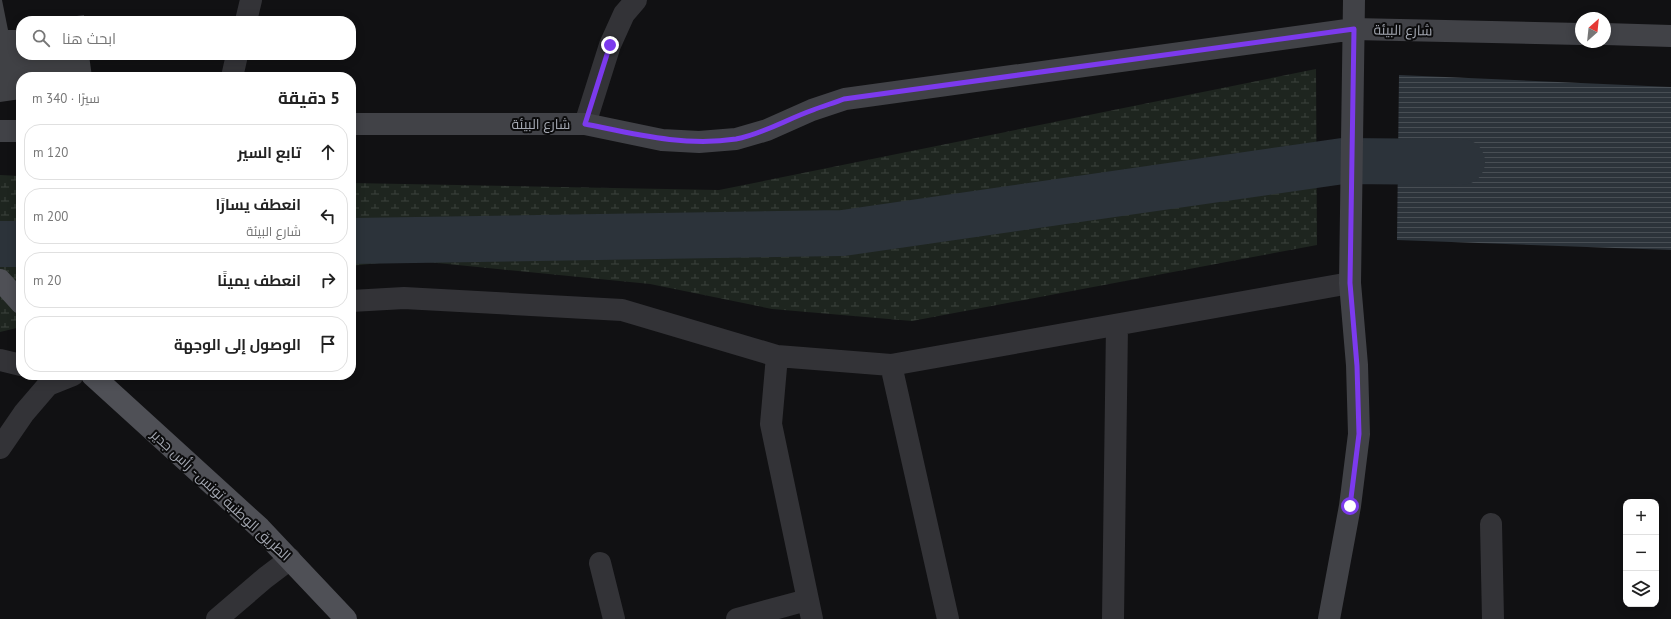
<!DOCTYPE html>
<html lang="ar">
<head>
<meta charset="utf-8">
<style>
	:root { --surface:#fff; --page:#f6f6f6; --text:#222; --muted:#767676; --line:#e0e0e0 }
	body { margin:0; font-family:"PT Sans",Cairo,sans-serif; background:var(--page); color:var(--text); direction:rtl }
	.controls { position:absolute; right:12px; bottom:12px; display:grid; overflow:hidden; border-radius:8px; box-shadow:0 2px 10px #0003 }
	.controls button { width:36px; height:36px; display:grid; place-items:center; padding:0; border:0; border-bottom:1px solid var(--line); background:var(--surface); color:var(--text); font:20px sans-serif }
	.compass { position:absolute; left:1575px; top:12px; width:36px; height:36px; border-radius:50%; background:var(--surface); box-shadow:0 2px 10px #0003; rotate:27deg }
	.stop { position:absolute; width:12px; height:12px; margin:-9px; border:3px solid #7c3aed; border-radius:50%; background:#fff }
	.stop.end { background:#7c3aed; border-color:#fff; box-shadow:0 1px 4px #0008 }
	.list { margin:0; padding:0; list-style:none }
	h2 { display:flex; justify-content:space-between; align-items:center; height:52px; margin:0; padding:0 16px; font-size:17px }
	h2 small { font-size:13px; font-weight:400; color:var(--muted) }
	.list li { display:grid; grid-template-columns:26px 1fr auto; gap:12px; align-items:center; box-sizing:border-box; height:56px; margin:0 8px 8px; padding:0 8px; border:1px solid var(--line); border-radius:16px }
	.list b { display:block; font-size:15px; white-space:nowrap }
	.list p { margin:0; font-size:13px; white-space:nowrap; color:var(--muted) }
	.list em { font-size:13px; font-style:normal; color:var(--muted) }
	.icon { flex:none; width:22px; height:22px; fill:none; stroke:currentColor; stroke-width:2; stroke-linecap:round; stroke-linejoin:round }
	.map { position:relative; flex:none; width:1671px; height:619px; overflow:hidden; direction:ltr }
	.search { position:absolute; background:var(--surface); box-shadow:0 2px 10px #0003; left:16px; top:16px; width:340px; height:44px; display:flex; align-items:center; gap:10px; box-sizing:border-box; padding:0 14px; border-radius:16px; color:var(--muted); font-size:15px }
	.panel { position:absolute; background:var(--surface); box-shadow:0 2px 10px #0003; left:16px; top:72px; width:340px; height:308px; border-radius:16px; direction:rtl }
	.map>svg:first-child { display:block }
</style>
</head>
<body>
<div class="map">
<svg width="1671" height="619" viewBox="0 0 1671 619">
	<defs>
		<pattern id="wetland-marsh" width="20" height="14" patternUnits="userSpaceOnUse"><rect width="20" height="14" fill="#1e251f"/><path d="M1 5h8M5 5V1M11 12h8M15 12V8" fill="none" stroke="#3c423d"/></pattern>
		<pattern id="water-rules" width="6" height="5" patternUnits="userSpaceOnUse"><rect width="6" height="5" fill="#2c333a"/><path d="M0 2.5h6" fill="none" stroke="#484e54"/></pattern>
	</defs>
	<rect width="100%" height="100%" fill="#111113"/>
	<path fill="url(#wetland-marsh)" d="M1316,69L1317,245L912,321L772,309L650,284L407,260L351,266V183L719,190Z
		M0,175L21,176V327L0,332Z"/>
	<path fill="url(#water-rules)" d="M1399,75L1671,87V250L1397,240Z"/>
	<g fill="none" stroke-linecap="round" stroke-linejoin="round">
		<path stroke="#2c333a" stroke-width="46" d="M351,241L843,233L1343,161L1462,162
			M0,244H21"/>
	</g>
	<path fill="#404145" d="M0,0H2L8,30H21V55H89L92,77H21V99L0,102Z
		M84,15V21H48V20Z"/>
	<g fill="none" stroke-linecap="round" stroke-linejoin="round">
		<path stroke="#333337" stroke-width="22" d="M246,21L251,0
			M232,77L237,55
			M585,124L610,45L624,14L636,0
			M351,301L404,298L622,310L777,356L891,365L1350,283
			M777,356L771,424L812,619
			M0,360L21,365
			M891,365L948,619
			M0,448L24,413L48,385L73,375
			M1491,524L1493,619
			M600,563L614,619
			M217,619L265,578L290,559
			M737,619L807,600
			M1113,619L1117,325"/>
		<path stroke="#414247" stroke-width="22" d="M1605,34L1671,36
			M351,124H585L662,140L699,142L736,139L767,130L812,110L845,99L1354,29L1581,34
			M0,131H21
			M1329,619L1350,506L1359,434L1357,365L1350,283L1354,0"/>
		<path stroke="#4f5056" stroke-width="22" d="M0,280L21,303
			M92,375L260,528L346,619"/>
	</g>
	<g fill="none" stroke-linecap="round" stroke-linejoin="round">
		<path stroke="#7c3aed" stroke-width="5" d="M610,45L585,124C635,134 685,147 736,139C763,134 787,119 813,110C823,106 834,103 844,99L1354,29L1350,283L1357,366L1359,434L1350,506"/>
	</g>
	<g text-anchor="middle" stroke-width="4" stroke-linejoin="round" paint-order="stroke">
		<g font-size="14" fill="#a4a8b2" stroke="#0c0c0d">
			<text transform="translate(1403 30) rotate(1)" y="5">شارع البيئة</text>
			<text x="541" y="129">شارع البيئة</text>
			<text transform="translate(221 495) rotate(43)" y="5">الطريق الوطنية تونس - رأس جدير</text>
		</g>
	</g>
</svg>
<div class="controls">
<button>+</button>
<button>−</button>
<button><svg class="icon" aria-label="layers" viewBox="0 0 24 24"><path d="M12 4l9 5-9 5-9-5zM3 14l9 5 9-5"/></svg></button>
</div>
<svg class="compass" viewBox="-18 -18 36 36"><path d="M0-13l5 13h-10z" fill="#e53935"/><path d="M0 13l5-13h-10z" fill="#767676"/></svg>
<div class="stop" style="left:1350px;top:506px"></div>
<div class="stop end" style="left:610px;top:45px"></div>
<div class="search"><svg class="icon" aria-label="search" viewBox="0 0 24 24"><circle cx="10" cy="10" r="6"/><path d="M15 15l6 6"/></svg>ابحث هنا</div>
<section class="panel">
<h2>5 دقيقة<small>سيرًا · 340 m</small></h2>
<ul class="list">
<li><svg class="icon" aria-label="ahead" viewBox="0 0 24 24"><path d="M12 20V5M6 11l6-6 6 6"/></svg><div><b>تابع السير</b></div><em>120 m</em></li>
<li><svg class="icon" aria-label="left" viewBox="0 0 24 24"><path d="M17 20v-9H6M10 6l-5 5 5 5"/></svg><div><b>انعطف يسارًا</b><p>شارع البيئة</p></div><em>200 m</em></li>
<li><svg class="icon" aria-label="right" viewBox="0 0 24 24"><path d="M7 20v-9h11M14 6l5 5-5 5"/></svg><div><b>انعطف يمينًا</b></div><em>20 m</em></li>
<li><svg class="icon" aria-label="arrive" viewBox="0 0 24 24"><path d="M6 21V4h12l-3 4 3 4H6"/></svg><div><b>الوصول إلى الوجهة</b></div></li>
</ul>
</section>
</div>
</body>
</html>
